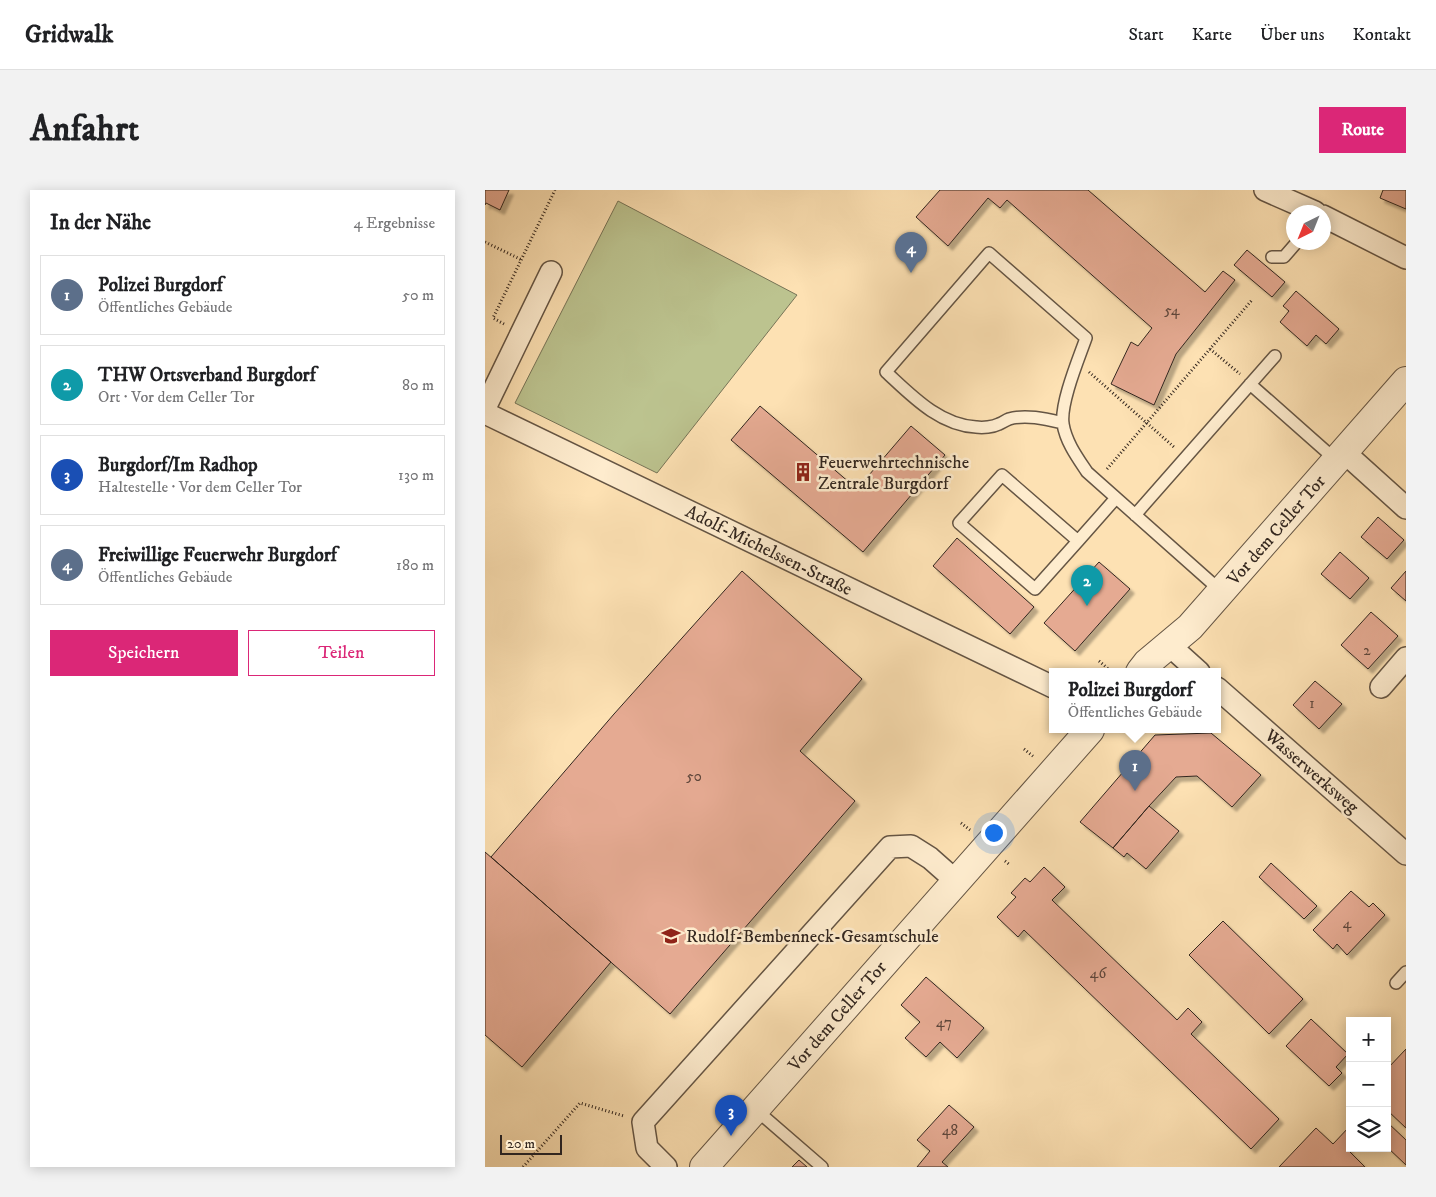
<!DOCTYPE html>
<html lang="de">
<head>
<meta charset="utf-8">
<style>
	:root { --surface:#fff; --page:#f2f2f2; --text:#202124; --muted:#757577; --line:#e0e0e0; --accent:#db2777 }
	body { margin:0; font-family:"IM FELL DW Pica",serif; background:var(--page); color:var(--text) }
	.controls { position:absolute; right:15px; bottom:15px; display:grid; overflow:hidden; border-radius:0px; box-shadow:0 2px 12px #0003 }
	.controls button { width:45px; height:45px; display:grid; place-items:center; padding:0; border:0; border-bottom:1px solid var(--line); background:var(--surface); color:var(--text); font:25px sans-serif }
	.compass { position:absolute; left:801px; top:15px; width:45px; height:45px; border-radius:50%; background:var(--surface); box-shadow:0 2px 12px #0003; rotate:223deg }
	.scale { position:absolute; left:15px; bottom:12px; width:62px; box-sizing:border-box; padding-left:5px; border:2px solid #32261f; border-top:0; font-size:14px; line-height:18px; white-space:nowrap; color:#32261f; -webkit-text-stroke:4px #feecce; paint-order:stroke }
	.you { position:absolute; left:508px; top:642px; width:18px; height:18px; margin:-12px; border:4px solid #fff; border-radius:50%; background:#1a73e8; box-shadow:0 0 0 8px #1a73e833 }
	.badge { display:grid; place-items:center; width:32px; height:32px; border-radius:50%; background:var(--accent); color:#fff; font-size:16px; font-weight:700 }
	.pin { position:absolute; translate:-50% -41px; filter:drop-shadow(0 1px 2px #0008) }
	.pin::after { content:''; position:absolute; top:26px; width:18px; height:15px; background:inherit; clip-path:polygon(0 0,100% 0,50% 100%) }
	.popup { position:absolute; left:564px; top:478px; width:172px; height:65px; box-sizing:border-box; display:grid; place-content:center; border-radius:0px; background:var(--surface); filter:drop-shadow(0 1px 4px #0005); font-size:16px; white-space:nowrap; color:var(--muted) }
	.popup b { font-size:19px; color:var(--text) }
	.popup::after { content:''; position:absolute; left:50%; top:100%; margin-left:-10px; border:10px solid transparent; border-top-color:var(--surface) }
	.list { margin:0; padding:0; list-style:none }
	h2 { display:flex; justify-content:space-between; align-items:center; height:65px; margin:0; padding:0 20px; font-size:21px }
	h2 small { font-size:16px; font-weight:400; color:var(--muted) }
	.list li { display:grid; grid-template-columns:32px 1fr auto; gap:15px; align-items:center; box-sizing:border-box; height:80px; margin:0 10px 10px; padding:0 10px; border:1px solid var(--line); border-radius:0px }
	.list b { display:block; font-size:19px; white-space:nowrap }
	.list p { margin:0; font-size:16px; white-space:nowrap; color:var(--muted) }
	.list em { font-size:16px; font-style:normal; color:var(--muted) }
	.actions { display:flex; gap:10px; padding:15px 20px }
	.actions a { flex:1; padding:11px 0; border:1px solid var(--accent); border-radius:0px; text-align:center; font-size:18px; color:var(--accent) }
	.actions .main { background:var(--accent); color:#fff }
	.icon { flex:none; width:28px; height:28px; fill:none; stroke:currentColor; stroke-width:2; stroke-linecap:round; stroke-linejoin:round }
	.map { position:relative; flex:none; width:921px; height:977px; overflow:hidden; border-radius:0px }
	header { display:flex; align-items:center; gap:30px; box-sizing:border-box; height:70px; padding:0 25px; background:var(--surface); border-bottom:1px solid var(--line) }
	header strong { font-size:24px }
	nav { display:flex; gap:28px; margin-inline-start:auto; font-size:18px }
	.intro { display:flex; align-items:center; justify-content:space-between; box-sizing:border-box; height:120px; padding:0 30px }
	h1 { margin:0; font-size:35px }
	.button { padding:12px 22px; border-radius:0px; background:var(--accent); color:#fff; font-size:18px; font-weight:700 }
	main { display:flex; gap:30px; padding:0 30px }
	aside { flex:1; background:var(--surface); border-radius:0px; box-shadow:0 2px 12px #0003 }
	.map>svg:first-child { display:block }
</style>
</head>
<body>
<header>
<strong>Gridwalk</strong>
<nav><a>Start</a><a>Karte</a><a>Über uns</a><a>Kontakt</a></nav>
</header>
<div class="intro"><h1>Anfahrt</h1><a class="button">Route</a></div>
<main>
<aside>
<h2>In der Nähe<small>4 Ergebnisse</small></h2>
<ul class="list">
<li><span class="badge" style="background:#5c6f8a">1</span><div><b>Polizei Burgdorf</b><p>Öffentliches Gebäude</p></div><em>50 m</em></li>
<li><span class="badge" style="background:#0f9aa8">2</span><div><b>THW Ortsverband Burgdorf</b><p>Ort · Vor dem Celler Tor</p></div><em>80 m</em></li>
<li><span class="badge" style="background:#1a4fb4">3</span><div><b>Burgdorf/Im Radhop</b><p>Haltestelle · Vor dem Celler Tor</p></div><em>130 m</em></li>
<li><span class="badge" style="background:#5c6f8a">4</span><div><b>Freiwillige Feuerwehr Burgdorf</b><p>Öffentliches Gebäude</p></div><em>180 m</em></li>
</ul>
<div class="actions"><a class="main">Speichern</a><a>Teilen</a></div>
</aside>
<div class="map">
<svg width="921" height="977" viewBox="0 0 921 977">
	<defs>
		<filter id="shadow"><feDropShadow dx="4.5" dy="4.5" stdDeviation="1" flood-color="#0004"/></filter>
	</defs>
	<rect width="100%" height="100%" fill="#fde1b3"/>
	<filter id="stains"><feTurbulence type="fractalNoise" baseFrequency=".004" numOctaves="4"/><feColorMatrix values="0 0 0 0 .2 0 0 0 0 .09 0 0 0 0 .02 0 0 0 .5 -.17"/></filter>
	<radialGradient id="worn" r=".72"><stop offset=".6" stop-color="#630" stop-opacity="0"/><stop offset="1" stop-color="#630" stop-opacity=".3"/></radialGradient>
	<path fill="#bcc38f" stroke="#777457" d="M133,11L312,105L172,283L30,213Z"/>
	<path fill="#e5aa92" stroke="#32261f" filter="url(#shadow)" d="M0,0H24L15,20L1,13L0,15Z
		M455,0H603L720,102L738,81L750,90L691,164L669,215L626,194L646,152L653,156L667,138L522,10L515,18L503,8L463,56L431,27Z
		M898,0H921V19L895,8Z
		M762,60L800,92L787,107L749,75Z
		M811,101L854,139L841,154L831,145L822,156L795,132L804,121L798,116Z
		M275,216L372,299L426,236L460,265L378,362L246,250Z
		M893,327L919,350L902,369L876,347Z
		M472,348L549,417L525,444L448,376Z
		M855,362L884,388L865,409L836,384Z
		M614,372L645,399L590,461L559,433Z
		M257,381L377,489L315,561L370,611L185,824L6,667L129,524Z
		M921,381V411L906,398Z
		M886,422L913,446L883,479L856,455Z
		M830,491L857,514L834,539L808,515Z
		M726,543L776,585L747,617L712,586L691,587L664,616L628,658L595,632L670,545Z
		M664,616L694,641L661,679L642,663L639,667L628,658Z
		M0,662L126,772L37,877L0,845Z
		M786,673L832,716L819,729L774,687Z
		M559,677L580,697L567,710L692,830L703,818L717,832L706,844L794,929L766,959L539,740L533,747L512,727L531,707L526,703L540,688L545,692Z
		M866,701L884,717L888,713L900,725L862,765L852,754L848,759L828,740Z
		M738,731L818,809L784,844L704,765Z
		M441,787L499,838L472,868L455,852L441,867L420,848L435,832L416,815Z
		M826,829L863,864L851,877L857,883L844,896L801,856Z
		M921,859V938L902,920V879Z
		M464,915L489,937L457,972L463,977H432L445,961L432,950Z
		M902,932L921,950V975L902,957Z
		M865,936V956L862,959L880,977H794L831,938L848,954Z
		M314,970L322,977H307Z"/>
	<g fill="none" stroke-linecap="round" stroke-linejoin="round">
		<g stroke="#655544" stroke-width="14">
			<path id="service" d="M787,67H799L812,52
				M765,194L852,271
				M578,233C561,229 541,224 524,229C521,230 517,233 514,234C508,237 498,238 491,237C454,235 426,205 401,182L504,63L601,148C594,168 575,213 578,234C581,252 592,267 602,282L737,402
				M517,285L593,351L550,399L474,333Z
				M650,325L790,166
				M593,351L631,308
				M911,793L921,782
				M270,919L337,977"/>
		</g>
		<g stroke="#655544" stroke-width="24">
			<path id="minor" d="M780,0L830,22
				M838,26L921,68
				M0,218L66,82
				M0,223L568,497
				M859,262L921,318
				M684,455L714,482
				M896,497L921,468
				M732,498L921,664
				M181,977L162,958L158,932L405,657L426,656L445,668L471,691"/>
		</g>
		<g stroke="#655544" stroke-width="30">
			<path id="tertiary" d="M655,482L662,473L705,437L921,191
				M219,977L605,540"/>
		</g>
		<path stroke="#32261f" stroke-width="3" stroke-dasharray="1 2.5" stroke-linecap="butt" d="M0,52L37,70
			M19,134L8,128L70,0
			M725,159L755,184
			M604,182L689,257
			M622,279L767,110
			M614,471L627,482
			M539,559L549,567
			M476,633L485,640
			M520,671L525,675
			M38,977L95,913L139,926"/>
		<use href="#service" stroke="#feecce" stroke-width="11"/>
		<use href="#minor" stroke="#feecce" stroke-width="21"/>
		<use href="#tertiary" stroke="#feecce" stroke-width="28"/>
	</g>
	<defs>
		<g id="building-bare" transform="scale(1.5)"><path d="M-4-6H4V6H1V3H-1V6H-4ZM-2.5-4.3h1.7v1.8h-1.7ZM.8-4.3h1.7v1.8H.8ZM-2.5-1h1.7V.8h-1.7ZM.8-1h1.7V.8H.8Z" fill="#8f2418" stroke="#feecce" stroke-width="2.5" paint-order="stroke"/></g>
		<g id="school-bare" transform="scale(1.5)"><path d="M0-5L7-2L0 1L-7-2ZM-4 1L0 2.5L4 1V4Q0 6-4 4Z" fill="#8f2418" stroke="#feecce" stroke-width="2.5" paint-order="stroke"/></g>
	</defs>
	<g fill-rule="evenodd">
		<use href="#building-bare" x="318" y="282"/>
		<use href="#school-bare" x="186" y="746"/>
	</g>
	<g text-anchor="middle" stroke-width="5" stroke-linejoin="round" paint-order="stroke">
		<g font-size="15" fill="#5f473c">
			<text x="687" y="125">54</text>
			<text x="882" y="465">2</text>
			<text x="827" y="518">1</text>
			<text x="209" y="591">50</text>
			<text x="862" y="738">4</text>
			<text x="613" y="788">46</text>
			<text x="459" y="837">47</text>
			<text x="465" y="945">48</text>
		</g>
		<g font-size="18" fill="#32261f" stroke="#feecce" text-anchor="start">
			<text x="333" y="278">Feuerwehrtechnische<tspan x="333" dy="21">Zentrale Burgdorf</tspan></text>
			<text x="201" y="752">Rudolf-Bembenneck-Gesamtschule</text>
		</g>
		<g font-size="18" fill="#32261f" stroke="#feecce">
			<text transform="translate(791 340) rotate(-49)" y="6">Vor dem Celler Tor</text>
			<text transform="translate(284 360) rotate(26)" y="6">Adolf-Michelssen-Straße</text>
			<text transform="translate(827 581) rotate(41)" y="6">Wasserwerksweg</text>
			<text transform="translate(352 826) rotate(-49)" y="6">Vor dem Celler Tor</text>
		</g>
	</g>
	<rect width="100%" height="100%" filter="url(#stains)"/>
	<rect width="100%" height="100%" fill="url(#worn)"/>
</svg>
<div class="controls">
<button>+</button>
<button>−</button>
<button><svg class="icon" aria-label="layers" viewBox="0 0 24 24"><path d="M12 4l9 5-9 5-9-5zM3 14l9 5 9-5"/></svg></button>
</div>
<svg class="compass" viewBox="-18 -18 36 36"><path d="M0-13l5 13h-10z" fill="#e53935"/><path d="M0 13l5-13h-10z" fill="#757577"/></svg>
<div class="scale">20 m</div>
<div class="you"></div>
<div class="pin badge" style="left:650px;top:601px;background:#5c6f8a">1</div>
<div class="popup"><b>Polizei Burgdorf</b>Öffentliches Gebäude</div>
<div class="pin badge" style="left:602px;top:416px;background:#0f9aa8">2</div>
<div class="pin badge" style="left:246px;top:946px;background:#1a4fb4">3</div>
<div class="pin badge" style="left:426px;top:83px;background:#5c6f8a">4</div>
</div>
</main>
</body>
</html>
